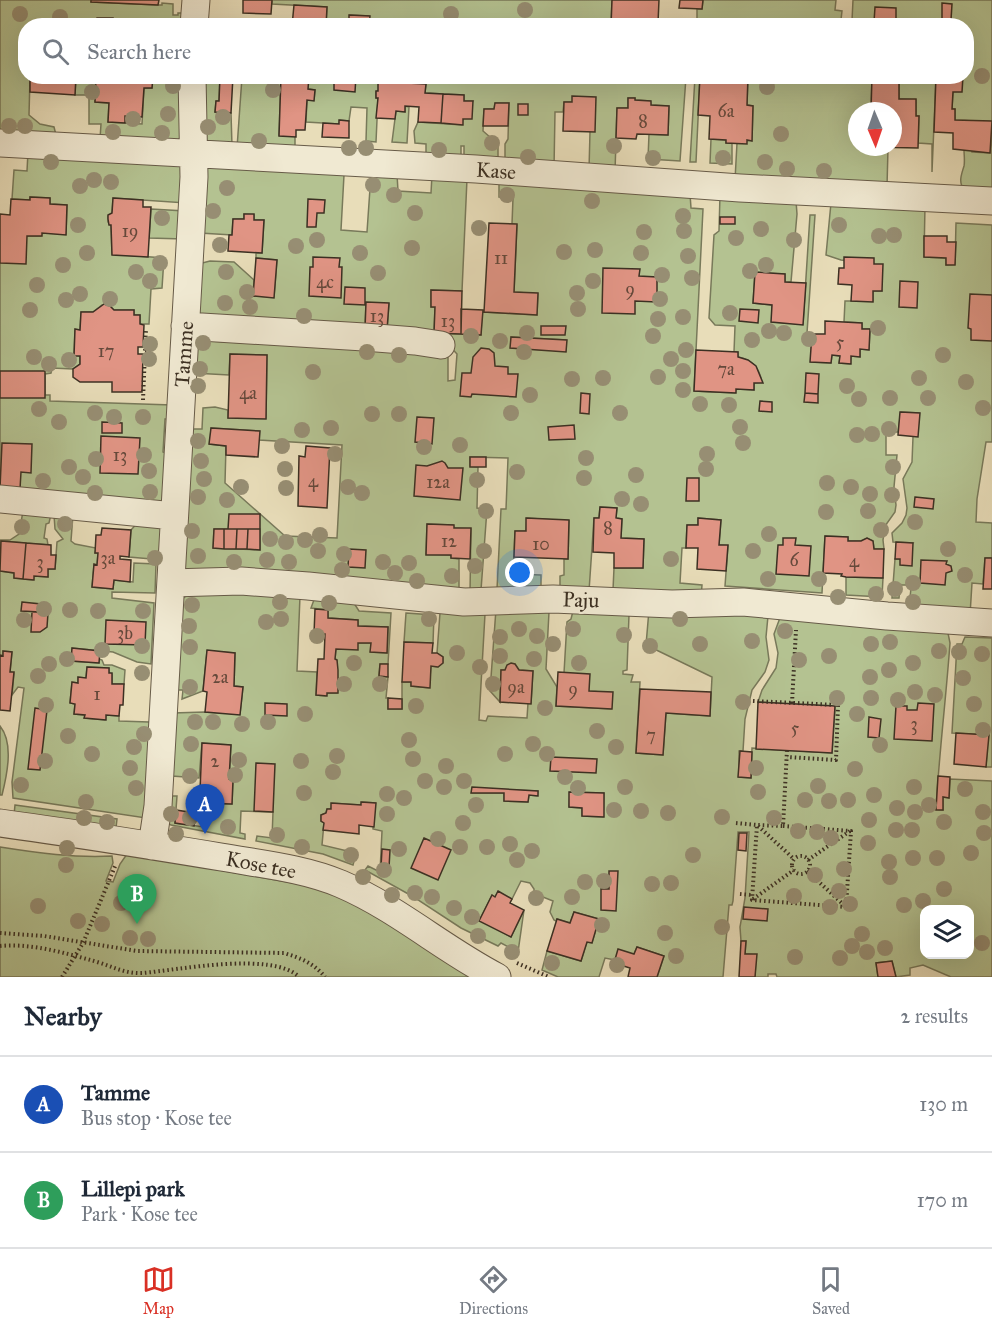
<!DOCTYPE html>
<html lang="en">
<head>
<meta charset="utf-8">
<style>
	:root { --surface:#fff; --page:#f6f6f7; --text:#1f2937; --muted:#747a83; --line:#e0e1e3; --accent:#d93025 }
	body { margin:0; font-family:"IM FELL Great Primer",serif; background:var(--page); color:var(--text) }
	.controls { position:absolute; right:18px; bottom:18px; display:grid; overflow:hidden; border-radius:12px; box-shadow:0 6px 24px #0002 }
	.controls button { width:54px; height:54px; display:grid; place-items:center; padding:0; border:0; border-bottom:2px solid var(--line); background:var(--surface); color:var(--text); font:30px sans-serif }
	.compass { position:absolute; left:848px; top:102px; width:54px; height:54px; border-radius:50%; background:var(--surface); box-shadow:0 6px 24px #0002; rotate:178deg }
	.you { position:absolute; left:520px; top:573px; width:21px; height:21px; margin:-15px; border:4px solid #fff; border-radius:50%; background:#1a73e8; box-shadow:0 0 0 9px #1a73e833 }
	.badge { display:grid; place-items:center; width:39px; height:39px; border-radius:50%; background:var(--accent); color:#fff; font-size:20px; font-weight:700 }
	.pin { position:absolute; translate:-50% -50px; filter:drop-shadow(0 2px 3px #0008) }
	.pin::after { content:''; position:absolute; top:32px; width:21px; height:18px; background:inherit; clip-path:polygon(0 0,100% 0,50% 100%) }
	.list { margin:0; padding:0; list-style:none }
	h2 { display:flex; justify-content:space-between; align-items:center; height:78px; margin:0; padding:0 24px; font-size:26px }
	h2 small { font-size:20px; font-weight:400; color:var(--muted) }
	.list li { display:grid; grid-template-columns:39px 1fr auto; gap:18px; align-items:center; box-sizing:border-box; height:96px; padding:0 24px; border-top:2px solid var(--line) }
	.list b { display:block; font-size:22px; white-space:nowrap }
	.list p { margin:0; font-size:20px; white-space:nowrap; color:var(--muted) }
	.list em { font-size:20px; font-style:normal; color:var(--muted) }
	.icon { flex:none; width:33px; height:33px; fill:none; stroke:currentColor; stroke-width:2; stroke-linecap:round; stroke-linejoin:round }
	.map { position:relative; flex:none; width:992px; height:977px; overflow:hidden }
	.search { position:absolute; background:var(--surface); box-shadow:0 6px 24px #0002; left:18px; right:18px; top:18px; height:66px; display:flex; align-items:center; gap:15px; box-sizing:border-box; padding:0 21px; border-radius:24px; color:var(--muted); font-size:22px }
	.sheet { height:270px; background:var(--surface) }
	nav { display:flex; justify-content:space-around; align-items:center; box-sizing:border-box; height:84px; border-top:2px solid var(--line); background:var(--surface); font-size:16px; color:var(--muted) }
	nav a { display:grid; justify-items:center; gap:3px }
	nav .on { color:var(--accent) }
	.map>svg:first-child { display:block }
</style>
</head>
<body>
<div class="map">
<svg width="992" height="977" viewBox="0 0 992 977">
	<rect width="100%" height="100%" fill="#e8ddb9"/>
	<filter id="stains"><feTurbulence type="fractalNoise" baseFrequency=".00333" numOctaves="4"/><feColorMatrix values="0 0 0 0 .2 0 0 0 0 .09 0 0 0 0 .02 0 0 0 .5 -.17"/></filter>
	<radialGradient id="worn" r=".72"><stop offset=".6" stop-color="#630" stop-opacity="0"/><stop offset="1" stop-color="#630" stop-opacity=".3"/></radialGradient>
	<path fill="#b4c291" stroke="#78795a" stroke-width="1.5" fill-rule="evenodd" d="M0,0H91V2L158,5H162V3L173,4V15H178V13H187L186,25L26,26V76L30,77L29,115L40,124L54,127L56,135H0Z
		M272,0H612L611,26H369V16L350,15L349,25H326L327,7L272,4Z
		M703,0H836L835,10L842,11L841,20L852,21L853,0H992V193L965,192C958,182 961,176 964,166C965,161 964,155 964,149L972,150V152L990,153L992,122L955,120V109H952L953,92L963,77L966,76V26H697V9H702Z
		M641,76L648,80L654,77H686L680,161L648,159L649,134L668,135L669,106L651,105L650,101L635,100V98H628V108H617L615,172L589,170L590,132L572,102H564L563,112H555L554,168L505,158V144L508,139L509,103H495L494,109H484L483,131L498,144V163L464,162V146H461V161L426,153V144L415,143L414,131L418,122L462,125L463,119L473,101H464V95L425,93L426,84L407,83L406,77Z
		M76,77H96L95,102L109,103L108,122L142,124L144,88H152L153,77H183L184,141L100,139L101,124H89V95H75Z
		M199,77H220L219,101H216L215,112L231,113L232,146L205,147Z
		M242,77H281L279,135L295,136V152L237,148Z
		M309,77H387L378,91L376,92V98H378L376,142L366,141L367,108L351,107L349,121L340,120L339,124L306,122L307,100H314L315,90L308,89Z
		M695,77H700L696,162H690Z
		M748,77H872L871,111H857V147L888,148L887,187L735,180L737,143L752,140L753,106L747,105Z
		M899,77H936L932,172V144L918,143L919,116H916V100L899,99Z
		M405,106L409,107L407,143L392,142L396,111L405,112Z
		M711,139L726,140V143H732V164L710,163Z
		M28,152L180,163L186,203L113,198L112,213L108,216V222L111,225L112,254L164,258L162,288L151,289L149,324H140V315H134V310H114L107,305H102L93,312H81L80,330H75L74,355L80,356V364L73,369L52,368L51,373L45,374V395H50V401L172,405V419H165L163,452L172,455L167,507L0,495V263L27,236H41L42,233L66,234L67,205L50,204V198L30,197V200L12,199L14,170L27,171Z
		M208,165L344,175L341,230L367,232L371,174H397L398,191L431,193L432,175L467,179L462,291L431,290V307H435L434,333L481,335L482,312L537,315L538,294L514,292L517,225L512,224L513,198L499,197V180L690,194L691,208L703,209L694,391L735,393L736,389L754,390V383L762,382C759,368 753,360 738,357V352H734L735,326L715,325L709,318L714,235L719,231L720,195L796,201L797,214L791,282H785V274L755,273L753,303L772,305V322L803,324L810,215H815L807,333L812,334L811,362L831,363L832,355L840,356L839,363L850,364L851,356L860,357V349L869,350L870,329H862V323L844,322L845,301H873V291H882L874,264L841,260L826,255L831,203L925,206L924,257L946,258V265L955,264L956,223L992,225V442H986L977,499L976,522L992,523V558H985L983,584L972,583L970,615L909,608L911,588L909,585H900L899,598H892L895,559H900L913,543L893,542L892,533L902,523L906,515L907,508L903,479L912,462L913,437L919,413L901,412L898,432H886V455H897L894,487L896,505L895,512L885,526L883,540L884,549H874L873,541L867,538L861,541H848V537L825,536L822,593L725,586L728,546L719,545L721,520L698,518V525H687L686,548H682L680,583L702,585L701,598L613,590L614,568H643L644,539L621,538L622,519L616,518L617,508L600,507L599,518H594L589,591H560V576L564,575V559H568L569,521L527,518L526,531H515L513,574L541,575V587L497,589L501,509H506L508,458L470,457V466L478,467L477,508L487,509L481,590L470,593L471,529L454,528L453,525L427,524L426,554L451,555V558L459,559V592L190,575L179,566L187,429H202L203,408L215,407L228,410V418H266L267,355L230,354L229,375L193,373L192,340L446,354L448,357V381L455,380L457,354L442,338L197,319L198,264L210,261L234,262L254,280L253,296L274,297L277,260L256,258V253H262L264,220H254V215L244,214V219H233L232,235L200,233L203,174ZM366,303L389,304L387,330L365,328ZM511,337L566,340V351L511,348ZM211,428L259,431V440L342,445L337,538L285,536L225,483L226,446L210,444ZM214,529H260V550L213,548Z
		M151,209L185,211L184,239L149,238Z
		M23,511L73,514L71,541L75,544L96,548L95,553H98L97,565H94L92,587L113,589L114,580L133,582L134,563L156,564L155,593L112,592V598L154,603L151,664L137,662L113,652L72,648L71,661L99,663V659L102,660L104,665H112L125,670L124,684H112V674L109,673V668L87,667L86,678L78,677V683L72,682L70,703L75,704L74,714L85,715V718L105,720L106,715L119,716V721L149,722C156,735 154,804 146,818L13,798L12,782L24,688L18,687L12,695L14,673L10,672L12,652L3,651V656L0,655V571L14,573V578L33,580L34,576L48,577V569H55L57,542L63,539L55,529L54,515L51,514L49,523L46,524L44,538L47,539L48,545L2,541L0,547V540H10L19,534Z
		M139,521L154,522L162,529L163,560L129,557L131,530Z
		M846,577L883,578L882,597L846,595Z
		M192,592L300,596L297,671L317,672L316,695L326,696L327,693H337V660L335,659L336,649L358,643H371V652L387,653L388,627L358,626V620L328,618V610L311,608L315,597L352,600L359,611L391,613L388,664H380L379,675L388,677L386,698H388V709H402V682H411V686L429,688L431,666L438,667L443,663V657L437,653L440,613L485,614L479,720L486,721L488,716L527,718L528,703H531L533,671L519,670L515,664L508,665L505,670H501L500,702L490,691L496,609L549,612L546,669L557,687L556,706L611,709L612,693L589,691L564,673L567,622L571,619L573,611L629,615L627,670L623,671V674L633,675L631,682H640L636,753L663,755L666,713L710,716L712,677L646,645L649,610L768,616L766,637L769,660L765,672L752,690L745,719L743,751H739V777L751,778L752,748L832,753L835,707L758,702L762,690L776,668L778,653L774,634L781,615L948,633L950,643C946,699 939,754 936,809L943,810V797H949L950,779L992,781V977H951L923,965L910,968V975L896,977L892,961L876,963L878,977H777L776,974H768V977H755L756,955L745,954L746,941H741L740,927L745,898L749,832H738L733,901L732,905H729L723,977H657L664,956L637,947L634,954L615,960L605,958L599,977H558L542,970L547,951L581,961L587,942L592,943L599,919L574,912L570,923L557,919L556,921L554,920L550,912L553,901L543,897L542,901L534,900V889L530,883L521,881L512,899L498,892L495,897L492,895L480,920L511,937L524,910L518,952L501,943L498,946L461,928L415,898L417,896L414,894L412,896L365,870L368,866L380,872L382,831L373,829L375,803L362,802L361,805L332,803L331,809H327L326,813L321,815V821L324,823L322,845L356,853L353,865L323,854L256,841L257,836L272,838L273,812L241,811L240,833L245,834V839L171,825L168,823L169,796H177L175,823L204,827L207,803L232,804L233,780L229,779L231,745L202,743L199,778L172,776L173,713L205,712L240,714L243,687L234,686L235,653L207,651L203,691L182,699L183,690H173L182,599ZM472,788L538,791L537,796L529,795L528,802L504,801V793H472ZM570,792L604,793L603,817L582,816V808L569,807ZM924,910H970V954H924Z
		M406,613L434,615L433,643L404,642Z
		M965,637L992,638V767H986L988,735L952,733L957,644H962Z
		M0,726C14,743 7,775 2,795H0Z
		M15,805L117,819L116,828L14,815Z
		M0,847C38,853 74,858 112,856L113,863L106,881L113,882L120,864L127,854L322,888L377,915L472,977H0Z"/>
	<path fill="#e09484" stroke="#3c3023" stroke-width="1.5" d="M91,0H159L158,5L91,2Z
		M243,0H272L271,14L243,13Z
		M612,0H659L658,23H655V26H611Z
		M680,0H703L702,9L679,8Z
		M942,3L952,4L951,20L942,19Z
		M294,5L327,7L326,26H292Z
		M875,7L896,8V23L874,22Z
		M349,15L370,16L369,26H349Z
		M97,18H113V26H96Z
		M30,76H76L75,95L30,92Z
		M96,76H153L152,88H144L142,117L125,116V123L108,122L109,103L95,102Z
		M220,76H233L231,113L215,112L216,101H219Z
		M281,76H309L308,89L315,90L314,101L307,100L305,130H296V137L279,136Z
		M334,76H356L355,92L334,90Z
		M387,76H406L407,83L426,84L425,93L443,94L441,123L418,122L419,107L405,106V112L396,111L395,119L376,118L378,98H376V91H378V78H387Z
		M538,76H568V82L538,80Z
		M700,76H748L747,105L753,106L752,141L747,140V144L726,143V140L709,139L710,116L698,115Z
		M872,76H899V99H916V116H919L918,148L871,147H893V111H871Z
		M936,76H963L962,92H953L952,109H955V120L992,121L990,153L953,149V133L934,132Z
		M443,94L464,95V101H473L472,119H463V125L441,123Z
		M572,96L596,97L595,132L563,131L564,102H572Z
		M628,98H635V100L651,101V105L669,106L668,135L637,134L636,139L616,138L617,108H628Z
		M495,103H509L508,126H483L484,109H494Z
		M518,104H528V115H518Z
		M339,120L349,121V138L322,137L323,123L339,124Z
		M30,197L50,198V204L67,205L66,235L42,233V236H27L26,264L0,263V214L10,215L11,199L30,200Z
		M113,198L143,200V207H151L148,257L112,255L111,225H109L108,219V215L112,213Z
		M308,199L325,200L324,213H317L316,227H307Z
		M244,214H254V220H264L262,253L228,251L229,235H232L233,219H244Z
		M720,217H735V224H720Z
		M489,223L517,224L514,292L538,293L537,315L484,312Z
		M924,236H947V242H956L955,265H946V258L924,257Z
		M313,257L340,258L339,267H342L341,298L309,296L310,267H313Z
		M844,257L874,258V264H883L882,291H873V302L851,301L852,285L838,284L839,268H844Z
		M256,258L277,260L274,298L253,296Z
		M603,268L640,269L639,276L657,277V302L635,301V314L602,313Z
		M755,272L785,274V282L806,283L803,325L771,322L772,305L753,303Z
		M900,281L918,282L917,308L899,307Z
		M345,287L365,288V305L344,304Z
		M431,290L462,291L461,334L434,333L435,307H431Z
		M970,294L992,295V341L971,340V329L968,328Z
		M366,302L389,303L387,330L365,329Z
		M104,304L110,306L114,310H134V315H140V324L144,325L143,347H138V354H143L142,392H112V382H80L73,377V369L80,364V356H74L75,329L80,330L81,312H93Z
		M461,309L483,310L481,335L461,334Z
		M740,309L759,310L758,323L739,321Z
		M825,321L862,323V329H870L869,350L860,349V357L851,356V364L839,363L840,356L832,355L831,363L810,362L812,334H825Z
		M541,326H566L565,335H541Z
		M511,337L567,340L566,352L510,348Z
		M481,348L489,349L494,353L495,366L508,367V374H518L516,397L472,394L471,397L460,396L462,373H471L473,357Z
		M696,350L738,352V357L748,360L756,366L763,383H754V390L736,389V393L694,391Z
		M230,354L267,355L266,419L228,418Z
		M0,371H45V398H0Z
		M806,373L819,374L818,394L805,393Z
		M581,393L590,394L589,414L580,413Z
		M805,393L818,394V403L804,402Z
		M760,401L772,402V412L759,411Z
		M900,412L920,413L918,437L898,435Z
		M417,417L434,418L432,444L415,442Z
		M102,422L122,423V433H102Z
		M574,425L575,439L549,440L548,427Z
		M211,428L260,431L258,457L226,455V446L209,444Z
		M101,436L140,438L138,474L100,473Z
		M2,443L32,444L31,473L21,472L20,489L0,488Z
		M306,446L330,448L327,508L298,506L299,456L305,457Z
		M470,457H486V467H470Z
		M442,461L445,463L448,468H463L460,500L414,496L416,465L427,466Z
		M687,478H699V501H686Z
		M915,497L934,499L933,509L914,507Z
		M600,507L617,508L616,518L622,519L621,538L644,539L643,568H614V553L593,552L594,518H599Z
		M229,514H260V529H228Z
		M526,518L569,520L568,559L514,557L515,531H526Z
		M698,518L721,520L719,545H728L726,571L697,569L698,548H686L687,525H698Z
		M427,524L454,525V528H471L470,559L451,558V555H426Z
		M102,528L131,530L129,557L120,556V559L131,560L130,582L114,580L113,589L92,587L94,564L97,565L98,553H95L96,535H101Z
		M214,529H224V549L213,548Z
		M224,529H237L236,549H224Z
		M237,529H248L247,549H236Z
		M248,529H260V550L247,549Z
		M825,536L848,537V541H861L867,538L873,541L874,549H884L883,578L846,577L841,576L842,574L823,573Z
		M783,538H796L795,545L811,546L809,576L776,574L778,545H783Z
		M1,541L26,543L23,579L14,578V573L0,571Z
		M896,542L913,543L912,566L900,565V559H895Z
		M26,543L51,545V555H56L55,569H48V577L34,576V580L23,579Z
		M349,549L366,550L365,568L348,567Z
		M985,558H992V589H983Z
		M921,560L947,561L946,564L951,566L952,571L946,573L945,585L920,583Z
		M22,602L41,604L40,612L21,611Z
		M315,609L328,610V618L358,620V626L388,627L387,653L370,652L371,643H358V650L336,649L335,659L337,660L338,670V693H327V696L316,695L318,659H324L325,634H314Z
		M32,612L48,613L47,627L40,632H31Z
		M106,620L146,622L145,645L105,644Z
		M404,642L433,643L432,653H437L443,657V663L438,667L431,666L430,688L411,686V682H402Z
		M72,648L100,651L99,663L71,661Z
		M207,650L235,653L234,686L243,687L240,715L205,712L207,692L203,691Z
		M3,651L12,652L10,672H14L10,711L0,710V655L3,656Z
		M511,663L515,664L519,670L533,671L531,704L500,702L501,670H505L507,665Z
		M380,664H388V677L379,676Z
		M87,667L109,668V673H112V684H124L123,705H120L119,716L106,715V720L84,718L85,715L74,714L75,704L70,703L72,682L78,683V677L86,678Z
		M558,672L590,674L589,691L613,692L612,709L556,706Z
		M640,689L711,692L710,716L666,713L663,755L636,753Z
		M388,698L402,699V709H388Z
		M758,702L835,706L832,753L756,749Z
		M265,703L287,704V716L265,715Z
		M918,703L934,704L932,741L894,739L896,706H907V710H917Z
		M35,708L47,710L40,770L28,769Z
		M869,717L881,719L879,738L868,737Z
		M956,733L989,735L986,767L954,764Z
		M202,743L231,745L229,779L233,780L232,804L197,803V792L200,791Z
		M740,751L752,752L751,778L738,777Z
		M551,757L597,759L596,773L550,771Z
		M256,763L275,764L273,812L254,811Z
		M938,776L950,777L949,798L943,797V810H936Z
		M472,787L538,791V796L529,795L528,802L504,801V793H471Z
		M569,792L604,793V817L582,816V808L569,807Z
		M361,802L376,803L374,827L359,825V834L323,830L324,823L321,821V815L326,813L327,809H331V803L361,805Z
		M176,810L195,813L194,826L175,823Z
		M739,833H747L746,851L738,850Z
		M424,838L451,850L438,880L411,868Z
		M382,849L390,850L389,868L381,867Z
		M609,871H618L616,911L601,910V889H609Z
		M498,891L512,899L510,903L524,910L511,937L479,921L492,895L495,897Z
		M744,907L768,909L767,921L743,919Z
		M574,912L599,919L592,943L587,942L581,961L547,951L557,919L570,923Z
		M741,941H746L745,954H757L755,977H739Z
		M637,947L664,956L657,977H628L630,968L614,963L618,949L634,954Z
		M892,961L896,977H878L876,963Z"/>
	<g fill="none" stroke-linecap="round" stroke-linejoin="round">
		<g stroke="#675b48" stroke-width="29">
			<path id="minor" d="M194,26L196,0
				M0,143L476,169L740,188L992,201
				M185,326L364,337L415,341L441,345
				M0,499L174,516
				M171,583L241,581L308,586L464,602L553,599L672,604L743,602L887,616L992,623
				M0,823C74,833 148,845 221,857C260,864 303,868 341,884C397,908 443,949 497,977
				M152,846L158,806L194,177L192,76"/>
		</g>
		<path stroke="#3c3023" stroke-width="4" stroke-dasharray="1.5 3" stroke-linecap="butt" d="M145,351H152
			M143,400L146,329
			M753,701L838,705L836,760L787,757
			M792,703L796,630
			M736,823L757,825L794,859
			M783,826L851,831L846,907L752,900L757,825L783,826L787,750
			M792 865a9 9 0 1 1 18 0a9 9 0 1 1-18 0Z
			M808,860L850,831
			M807,871L845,906
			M740,894L752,895
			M753,899L794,870
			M0,933L44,936L137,951L284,953C300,958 314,963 325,977
			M0,946C31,943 65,953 94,961C111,966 125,974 143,973C178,970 273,951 299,977
			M517,963L549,977
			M62,977L83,943L116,864"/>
		<use href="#minor" stroke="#f0e9d2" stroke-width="27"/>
	</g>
	<g fill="#978e73">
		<circle cx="525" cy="10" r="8"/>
		<circle cx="20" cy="14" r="8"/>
		<circle cx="451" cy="14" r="8"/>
		<circle cx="60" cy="17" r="8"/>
		<circle cx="982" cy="76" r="8"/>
		<circle cx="173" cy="86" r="8"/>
		<circle cx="767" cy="87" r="8"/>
		<circle cx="273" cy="90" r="8"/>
		<circle cx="92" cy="92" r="8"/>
		<circle cx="168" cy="114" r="8"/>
		<circle cx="223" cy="117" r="8"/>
		<circle cx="133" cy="119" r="8"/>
		<circle cx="9" cy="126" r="8"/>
		<circle cx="25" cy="126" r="8"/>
		<circle cx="208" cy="127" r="8"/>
		<circle cx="113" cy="132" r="8"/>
		<circle cx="162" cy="133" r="8"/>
		<circle cx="781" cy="134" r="8"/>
		<circle cx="259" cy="141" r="8"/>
		<circle cx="492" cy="143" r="8"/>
		<circle cx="614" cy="146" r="8"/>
		<circle cx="349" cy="148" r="8"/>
		<circle cx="366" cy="148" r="8"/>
		<circle cx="439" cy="150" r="8"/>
		<circle cx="528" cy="157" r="8"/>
		<circle cx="653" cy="158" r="8"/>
		<circle cx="723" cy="158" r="8"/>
		<circle cx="51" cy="162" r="8"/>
		<circle cx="765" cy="162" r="8"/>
		<circle cx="787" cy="169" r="8"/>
		<circle cx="824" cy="171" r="8"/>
		<circle cx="94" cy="180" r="8"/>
		<circle cx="111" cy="182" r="8"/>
		<circle cx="373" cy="185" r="8"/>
		<circle cx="80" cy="186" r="8"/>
		<circle cx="227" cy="188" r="8"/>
		<circle cx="394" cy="195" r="8"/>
		<circle cx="507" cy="195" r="8"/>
		<circle cx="592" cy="201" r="8"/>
		<circle cx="213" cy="211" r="8"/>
		<circle cx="415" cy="213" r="8"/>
		<circle cx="683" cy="216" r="8"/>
		<circle cx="162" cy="218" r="8"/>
		<circle cx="78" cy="225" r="8"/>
		<circle cx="839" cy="225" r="8"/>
		<circle cx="479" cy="228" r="8"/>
		<circle cx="761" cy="229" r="8"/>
		<circle cx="684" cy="231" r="8"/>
		<circle cx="644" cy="232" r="8"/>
		<circle cx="894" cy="235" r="8"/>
		<circle cx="879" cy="236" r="8"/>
		<circle cx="736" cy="238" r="8"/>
		<circle cx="317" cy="240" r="8"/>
		<circle cx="794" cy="240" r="8"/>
		<circle cx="220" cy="245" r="8"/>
		<circle cx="296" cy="246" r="8"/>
		<circle cx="412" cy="248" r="8"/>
		<circle cx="595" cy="250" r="8"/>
		<circle cx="564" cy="252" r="8"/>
		<circle cx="87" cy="253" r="8"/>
		<circle cx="360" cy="253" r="8"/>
		<circle cx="641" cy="253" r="8"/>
		<circle cx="688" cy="256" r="8"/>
		<circle cx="160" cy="263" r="8"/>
		<circle cx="63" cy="265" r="8"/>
		<circle cx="766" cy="265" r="8"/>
		<circle cx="750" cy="271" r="8"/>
		<circle cx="136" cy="272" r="8"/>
		<circle cx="226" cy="272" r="8"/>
		<circle cx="378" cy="273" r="8"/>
		<circle cx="662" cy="275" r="8"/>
		<circle cx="692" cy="278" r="8"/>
		<circle cx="150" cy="281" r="8"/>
		<circle cx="593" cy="281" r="8"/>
		<circle cx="37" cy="285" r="8"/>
		<circle cx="247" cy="292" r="8"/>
		<circle cx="577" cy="293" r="8"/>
		<circle cx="80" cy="294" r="8"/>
		<circle cx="110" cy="299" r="8"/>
		<circle cx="660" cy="299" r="8"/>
		<circle cx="66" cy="300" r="8"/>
		<circle cx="225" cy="303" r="8"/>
		<circle cx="250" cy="307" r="8"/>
		<circle cx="578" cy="309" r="8"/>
		<circle cx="30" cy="310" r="8"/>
		<circle cx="730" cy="313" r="8"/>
		<circle cx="304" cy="316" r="8"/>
		<circle cx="683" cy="317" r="8"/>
		<circle cx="658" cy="319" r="8"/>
		<circle cx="878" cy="328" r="8"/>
		<circle cx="769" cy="331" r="8"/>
		<circle cx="527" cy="333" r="8"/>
		<circle cx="784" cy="333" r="8"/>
		<circle cx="471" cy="336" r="8"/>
		<circle cx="653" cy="336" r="8"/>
		<circle cx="809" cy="339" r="8"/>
		<circle cx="752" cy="340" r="8"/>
		<circle cx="500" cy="341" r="8"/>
		<circle cx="203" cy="343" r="8"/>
		<circle cx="150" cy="344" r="8"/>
		<circle cx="686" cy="350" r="8"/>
		<circle cx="367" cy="352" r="8"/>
		<circle cx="524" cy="352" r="8"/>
		<circle cx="399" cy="355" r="8"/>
		<circle cx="943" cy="355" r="8"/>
		<circle cx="34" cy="357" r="8"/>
		<circle cx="149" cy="359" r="8"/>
		<circle cx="671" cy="359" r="8"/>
		<circle cx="69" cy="360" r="8"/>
		<circle cx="49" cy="364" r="8"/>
		<circle cx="200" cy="369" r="8"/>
		<circle cx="683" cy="371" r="8"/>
		<circle cx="313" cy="372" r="8"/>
		<circle cx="658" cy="377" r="8"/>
		<circle cx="603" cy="378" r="8"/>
		<circle cx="919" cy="378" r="8"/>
		<circle cx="572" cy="379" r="8"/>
		<circle cx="966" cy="382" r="8"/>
		<circle cx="198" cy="386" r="8"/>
		<circle cx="847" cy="386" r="8"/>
		<circle cx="683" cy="390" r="8"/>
		<circle cx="530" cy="395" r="8"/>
		<circle cx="890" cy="398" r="8"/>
		<circle cx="928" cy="398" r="8"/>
		<circle cx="859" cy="399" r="8"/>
		<circle cx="700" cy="404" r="8"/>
		<circle cx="729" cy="405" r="8"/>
		<circle cx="983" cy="408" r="8"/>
		<circle cx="39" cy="409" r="8"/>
		<circle cx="95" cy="413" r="8"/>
		<circle cx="511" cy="413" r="8"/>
		<circle cx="620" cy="413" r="8"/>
		<circle cx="372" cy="414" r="8"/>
		<circle cx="399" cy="414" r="8"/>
		<circle cx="114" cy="417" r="8"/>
		<circle cx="143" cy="417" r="8"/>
		<circle cx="59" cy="422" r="8"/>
		<circle cx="740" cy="427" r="8"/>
		<circle cx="331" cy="428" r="8"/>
		<circle cx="889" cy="429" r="8"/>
		<circle cx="302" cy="430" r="8"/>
		<circle cx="872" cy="434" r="8"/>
		<circle cx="857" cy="435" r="8"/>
		<circle cx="198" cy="441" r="8"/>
		<circle cx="743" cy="443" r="8"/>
		<circle cx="460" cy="445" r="8"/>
		<circle cx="282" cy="446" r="8"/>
		<circle cx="424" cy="447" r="8"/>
		<circle cx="335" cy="454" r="8"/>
		<circle cx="707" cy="454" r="8"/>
		<circle cx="144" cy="455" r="8"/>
		<circle cx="586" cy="458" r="8"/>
		<circle cx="96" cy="459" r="8"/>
		<circle cx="201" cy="461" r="8"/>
		<circle cx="69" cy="467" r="8"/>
		<circle cx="893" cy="467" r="8"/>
		<circle cx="285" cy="469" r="8"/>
		<circle cx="706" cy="469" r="8"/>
		<circle cx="149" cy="471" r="8"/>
		<circle cx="517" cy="472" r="8"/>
		<circle cx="636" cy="475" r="8"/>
		<circle cx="83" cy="477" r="8"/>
		<circle cx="584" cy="478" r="8"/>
		<circle cx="204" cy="479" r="8"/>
		<circle cx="477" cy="480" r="8"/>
		<circle cx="43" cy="481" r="8"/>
		<circle cx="827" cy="483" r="8"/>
		<circle cx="241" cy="487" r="8"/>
		<circle cx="348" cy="487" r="8"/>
		<circle cx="851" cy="487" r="8"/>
		<circle cx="286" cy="488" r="8"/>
		<circle cx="150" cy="492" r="8"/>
		<circle cx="95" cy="493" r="8"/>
		<circle cx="362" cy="493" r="8"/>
		<circle cx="870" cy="494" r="8"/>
		<circle cx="892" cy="495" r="8"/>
		<circle cx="198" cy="497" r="8"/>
		<circle cx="622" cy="499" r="8"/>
		<circle cx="227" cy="500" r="8"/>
		<circle cx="641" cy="504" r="8"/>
		<circle cx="486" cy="511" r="8"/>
		<circle cx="868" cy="511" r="8"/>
		<circle cx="826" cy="512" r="8"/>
		<circle cx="915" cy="522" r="8"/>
		<circle cx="65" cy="524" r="8"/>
		<circle cx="22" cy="527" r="8"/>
		<circle cx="881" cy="530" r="8"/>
		<circle cx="192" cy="531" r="8"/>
		<circle cx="769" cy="534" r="8"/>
		<circle cx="320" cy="535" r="8"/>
		<circle cx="270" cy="539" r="8"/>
		<circle cx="305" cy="540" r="8"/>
		<circle cx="286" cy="542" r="8"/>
		<circle cx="948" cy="549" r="8"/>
		<circle cx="318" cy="551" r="8"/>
		<circle cx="484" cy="551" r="8"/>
		<circle cx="753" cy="551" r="8"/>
		<circle cx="344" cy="554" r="8"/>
		<circle cx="198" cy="556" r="8"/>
		<circle cx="155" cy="558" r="8"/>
		<circle cx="671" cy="559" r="8"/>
		<circle cx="267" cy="560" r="8"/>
		<circle cx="234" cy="562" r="8"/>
		<circle cx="289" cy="562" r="8"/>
		<circle cx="383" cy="562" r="8"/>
		<circle cx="409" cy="563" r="8"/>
		<circle cx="475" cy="566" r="8"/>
		<circle cx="342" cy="570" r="8"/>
		<circle cx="395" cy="573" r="8"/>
		<circle cx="514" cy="574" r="8"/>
		<circle cx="965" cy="575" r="8"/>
		<circle cx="452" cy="576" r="8"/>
		<circle cx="768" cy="579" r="8"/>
		<circle cx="819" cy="579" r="8"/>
		<circle cx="417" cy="581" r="8"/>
		<circle cx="913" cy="583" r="8"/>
		<circle cx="895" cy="589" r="8"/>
		<circle cx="876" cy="594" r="8"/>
		<circle cx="838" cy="597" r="8"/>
		<circle cx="280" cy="602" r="8"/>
		<circle cx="913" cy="602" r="8"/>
		<circle cx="329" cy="603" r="8"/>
		<circle cx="192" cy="605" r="8"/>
		<circle cx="44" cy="609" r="8"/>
		<circle cx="70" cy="610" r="8"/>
		<circle cx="98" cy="611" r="8"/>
		<circle cx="143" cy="611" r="8"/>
		<circle cx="281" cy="619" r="8"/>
		<circle cx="429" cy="619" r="8"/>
		<circle cx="680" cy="619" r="8"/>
		<circle cx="24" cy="620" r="8"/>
		<circle cx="266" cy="622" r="8"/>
		<circle cx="189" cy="626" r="8"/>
		<circle cx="519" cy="629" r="8"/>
		<circle cx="573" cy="629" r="8"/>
		<circle cx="785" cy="631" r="8"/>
		<circle cx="624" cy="635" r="8"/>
		<circle cx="317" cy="636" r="8"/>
		<circle cx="537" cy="636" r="8"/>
		<circle cx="500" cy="637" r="8"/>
		<circle cx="752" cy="641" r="8"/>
		<circle cx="890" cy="642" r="8"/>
		<circle cx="553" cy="644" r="8"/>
		<circle cx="700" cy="644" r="8"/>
		<circle cx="871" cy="644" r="8"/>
		<circle cx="142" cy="646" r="8"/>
		<circle cx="650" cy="646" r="8"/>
		<circle cx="190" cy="647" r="8"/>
		<circle cx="102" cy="650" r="8"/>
		<circle cx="939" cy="651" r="8"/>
		<circle cx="959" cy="652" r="8"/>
		<circle cx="457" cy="653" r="8"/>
		<circle cx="982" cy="654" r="8"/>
		<circle cx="500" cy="656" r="8"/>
		<circle cx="829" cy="656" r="8"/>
		<circle cx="67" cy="659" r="8"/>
		<circle cx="534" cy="659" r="8"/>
		<circle cx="799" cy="660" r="8"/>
		<circle cx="354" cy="663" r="8"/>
		<circle cx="579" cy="663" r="8"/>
		<circle cx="913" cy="663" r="8"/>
		<circle cx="49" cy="664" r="8"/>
		<circle cx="480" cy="667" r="8"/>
		<circle cx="889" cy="670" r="8"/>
		<circle cx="142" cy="673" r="8"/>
		<circle cx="38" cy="676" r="8"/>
		<circle cx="870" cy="677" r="8"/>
		<circle cx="963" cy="678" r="8"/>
		<circle cx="344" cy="684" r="8"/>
		<circle cx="380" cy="684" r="8"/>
		<circle cx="493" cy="684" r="8"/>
		<circle cx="190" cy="687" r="8"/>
		<circle cx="915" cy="692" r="8"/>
		<circle cx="935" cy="695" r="8"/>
		<circle cx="837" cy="698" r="8"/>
		<circle cx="871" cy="698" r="8"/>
		<circle cx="898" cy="700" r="8"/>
		<circle cx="743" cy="702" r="8"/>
		<circle cx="974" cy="704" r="8"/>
		<circle cx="46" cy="705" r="8"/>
		<circle cx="416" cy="706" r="8"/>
		<circle cx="545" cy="708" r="8"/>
		<circle cx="305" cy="714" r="8"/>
		<circle cx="857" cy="714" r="8"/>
		<circle cx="195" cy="722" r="8"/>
		<circle cx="213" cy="722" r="8"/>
		<circle cx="268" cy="722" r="8"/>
		<circle cx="242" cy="724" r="8"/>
		<circle cx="983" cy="730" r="8"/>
		<circle cx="597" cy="731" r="8"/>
		<circle cx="144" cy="734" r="8"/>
		<circle cx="68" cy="736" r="8"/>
		<circle cx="409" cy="740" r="8"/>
		<circle cx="191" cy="744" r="8"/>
		<circle cx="533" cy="744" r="8"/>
		<circle cx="880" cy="745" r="8"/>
		<circle cx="134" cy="747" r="8"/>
		<circle cx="616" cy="747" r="8"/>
		<circle cx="92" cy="754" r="8"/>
		<circle cx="505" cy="754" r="8"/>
		<circle cx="547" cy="754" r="8"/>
		<circle cx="337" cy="756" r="8"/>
		<circle cx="413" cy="759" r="8"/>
		<circle cx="239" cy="760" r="8"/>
		<circle cx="45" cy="761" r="8"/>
		<circle cx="301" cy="761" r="8"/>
		<circle cx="446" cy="766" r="8"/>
		<circle cx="130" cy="768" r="8"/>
		<circle cx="756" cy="768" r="8"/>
		<circle cx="855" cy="769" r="8"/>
		<circle cx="333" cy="772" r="8"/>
		<circle cx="235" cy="775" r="8"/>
		<circle cx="190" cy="776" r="8"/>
		<circle cx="565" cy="777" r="8"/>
		<circle cx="425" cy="781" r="8"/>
		<circle cx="464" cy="781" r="8"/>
		<circle cx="21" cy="785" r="8"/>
		<circle cx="818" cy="786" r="8"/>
		<circle cx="444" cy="787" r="8"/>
		<circle cx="625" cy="787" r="8"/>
		<circle cx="914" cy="787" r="8"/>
		<circle cx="136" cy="788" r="8"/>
		<circle cx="578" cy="788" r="8"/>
		<circle cx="965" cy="789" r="8"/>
		<circle cx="758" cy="792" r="8"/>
		<circle cx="304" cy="793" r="8"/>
		<circle cx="387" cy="794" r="8"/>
		<circle cx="874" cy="795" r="8"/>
		<circle cx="404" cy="798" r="8"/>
		<circle cx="805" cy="800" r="8"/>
		<circle cx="848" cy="800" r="8"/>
		<circle cx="829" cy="801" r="8"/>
		<circle cx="86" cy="802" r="8"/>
		<circle cx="476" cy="805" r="8"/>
		<circle cx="929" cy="805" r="8"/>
		<circle cx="897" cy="808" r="8"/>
		<circle cx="614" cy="810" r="8"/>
		<circle cx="641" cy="811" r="8"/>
		<circle cx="915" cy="812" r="8"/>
		<circle cx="983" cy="812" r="8"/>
		<circle cx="668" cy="813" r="8"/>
		<circle cx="171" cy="814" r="8"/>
		<circle cx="387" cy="814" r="8"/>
		<circle cx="722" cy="817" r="8"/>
		<circle cx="84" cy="818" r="8"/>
		<circle cx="190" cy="818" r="8"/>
		<circle cx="774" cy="818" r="8"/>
		<circle cx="869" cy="820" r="8"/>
		<circle cx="107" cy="822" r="8"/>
		<circle cx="944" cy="822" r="8"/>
		<circle cx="463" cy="823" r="8"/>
		<circle cx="228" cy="827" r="8"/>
		<circle cx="896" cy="830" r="8"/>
		<circle cx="912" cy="830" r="8"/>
		<circle cx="798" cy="831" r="8"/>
		<circle cx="817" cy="832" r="8"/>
		<circle cx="984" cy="833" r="8"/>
		<circle cx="176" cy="834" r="8"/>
		<circle cx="277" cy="835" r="8"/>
		<circle cx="831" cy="838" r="8"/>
		<circle cx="438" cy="839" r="8"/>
		<circle cx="868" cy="843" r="8"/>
		<circle cx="510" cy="844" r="8"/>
		<circle cx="302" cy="847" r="8"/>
		<circle cx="460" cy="847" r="8"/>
		<circle cx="487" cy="847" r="8"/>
		<circle cx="67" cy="848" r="8"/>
		<circle cx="399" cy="849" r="8"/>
		<circle cx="532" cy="851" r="8"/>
		<circle cx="971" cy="853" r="8"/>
		<circle cx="351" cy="855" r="8"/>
		<circle cx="693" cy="855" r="8"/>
		<circle cx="913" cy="858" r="8"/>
		<circle cx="937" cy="858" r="8"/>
		<circle cx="517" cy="860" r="8"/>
		<circle cx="889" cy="862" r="8"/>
		<circle cx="66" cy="865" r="8"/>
		<circle cx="844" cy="869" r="8"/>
		<circle cx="384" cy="870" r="8"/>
		<circle cx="815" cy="875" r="8"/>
		<circle cx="363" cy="877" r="8"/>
		<circle cx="890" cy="877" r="8"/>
		<circle cx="604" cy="881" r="8"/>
		<circle cx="585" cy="882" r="8"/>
		<circle cx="671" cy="883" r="8"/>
		<circle cx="652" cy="884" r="8"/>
		<circle cx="944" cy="889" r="8"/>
		<circle cx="839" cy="891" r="8"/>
		<circle cx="415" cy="893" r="8"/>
		<circle cx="392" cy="895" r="8"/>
		<circle cx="794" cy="896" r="8"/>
		<circle cx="432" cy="897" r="8"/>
		<circle cx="572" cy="897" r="8"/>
		<circle cx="536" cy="898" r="8"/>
		<circle cx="923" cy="901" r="8"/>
		<circle cx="121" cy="903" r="8"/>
		<circle cx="850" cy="904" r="8"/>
		<circle cx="904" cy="905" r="8"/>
		<circle cx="38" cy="906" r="8"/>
		<circle cx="830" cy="907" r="8"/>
		<circle cx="454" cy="908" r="8"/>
		<circle cx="472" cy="917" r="8"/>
		<circle cx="78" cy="921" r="8"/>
		<circle cx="102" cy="924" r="8"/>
		<circle cx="602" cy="925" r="8"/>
		<circle cx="722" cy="927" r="8"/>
		<circle cx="665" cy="933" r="8"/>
		<circle cx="862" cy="934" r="8"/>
		<circle cx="478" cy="936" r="8"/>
		<circle cx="130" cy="938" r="8"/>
		<circle cx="148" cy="939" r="8"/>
		<circle cx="982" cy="943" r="8"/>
		<circle cx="852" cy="946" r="8"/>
		<circle cx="885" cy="948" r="8"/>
		<circle cx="512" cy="952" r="8"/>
		<circle cx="867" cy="952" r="8"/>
		<circle cx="676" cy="956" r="8"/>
		<circle cx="795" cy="957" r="8"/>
		<circle cx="840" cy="958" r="8"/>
		<circle cx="552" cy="963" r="8"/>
		<circle cx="617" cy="965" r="8"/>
	</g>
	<g text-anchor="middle" stroke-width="4.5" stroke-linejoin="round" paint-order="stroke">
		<g font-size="18" fill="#65493b">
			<text x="726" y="117">6a</text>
			<text x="643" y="127">8</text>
			<text x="130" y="237">19</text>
			<text x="501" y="264">11</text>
			<text x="325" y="288">4c</text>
			<text x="630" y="295">9</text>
			<text x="377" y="322">13</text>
			<text x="448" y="327">13</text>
			<text x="840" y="348">5</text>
			<text x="106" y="357">17</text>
			<text x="726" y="375">7a</text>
			<text x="248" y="399">4a</text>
			<text x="120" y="461">13</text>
			<text x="313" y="487">4</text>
			<text x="438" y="488">12a</text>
			<text x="608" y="534">8</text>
			<text x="449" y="547">12</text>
			<text x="541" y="550">10</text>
			<text x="108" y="564">3a</text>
			<text x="794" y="566">6</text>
			<text x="854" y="567">4</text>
			<text x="40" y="568">3</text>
			<text x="125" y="639">3b</text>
			<text x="220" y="683">2a</text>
			<text x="516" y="693">9a</text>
			<text x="573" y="695">9</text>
			<text x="97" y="700">1</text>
			<text x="914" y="730">3</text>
			<text x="795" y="734">5</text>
			<text x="651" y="741">7</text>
			<text x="215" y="767">2</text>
		</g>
		<g font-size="21" fill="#3c3023" stroke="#f0e9d2">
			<text transform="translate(496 171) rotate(4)" y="7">Kase</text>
			<text transform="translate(184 354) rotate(-86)" y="7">Tamme</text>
			<text transform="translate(581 600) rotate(2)" y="7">Paju</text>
			<text transform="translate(261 865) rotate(11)" y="7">Kose tee</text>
		</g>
	</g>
	<rect width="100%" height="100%" filter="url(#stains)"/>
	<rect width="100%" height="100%" fill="url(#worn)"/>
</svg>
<div class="controls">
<button><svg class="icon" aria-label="layers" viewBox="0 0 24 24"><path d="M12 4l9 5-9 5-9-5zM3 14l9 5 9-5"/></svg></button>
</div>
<svg class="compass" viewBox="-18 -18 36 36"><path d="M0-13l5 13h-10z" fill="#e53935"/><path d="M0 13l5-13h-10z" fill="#747a83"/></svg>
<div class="you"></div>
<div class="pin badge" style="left:205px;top:834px;background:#1a4fb4">A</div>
<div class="pin badge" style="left:137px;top:924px;background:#2e9e5b">B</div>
<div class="search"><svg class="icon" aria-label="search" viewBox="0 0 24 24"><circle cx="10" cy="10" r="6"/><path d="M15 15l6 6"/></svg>Search here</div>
</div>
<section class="sheet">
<h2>Nearby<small>2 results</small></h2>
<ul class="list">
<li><span class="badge" style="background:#1a4fb4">A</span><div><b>Tamme</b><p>Bus stop · Kose tee</p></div><em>130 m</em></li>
<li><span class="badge" style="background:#2e9e5b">B</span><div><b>Lillepi park</b><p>Park · Kose tee</p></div><em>170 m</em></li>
</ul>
</section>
<nav>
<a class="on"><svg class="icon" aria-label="map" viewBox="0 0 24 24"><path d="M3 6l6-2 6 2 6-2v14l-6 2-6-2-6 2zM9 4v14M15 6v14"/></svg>Map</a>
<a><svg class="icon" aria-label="directions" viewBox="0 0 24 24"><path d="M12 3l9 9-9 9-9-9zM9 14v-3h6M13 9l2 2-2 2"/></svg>Directions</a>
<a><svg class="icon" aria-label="saved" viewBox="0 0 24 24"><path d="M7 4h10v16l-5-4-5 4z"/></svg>Saved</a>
</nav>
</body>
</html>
